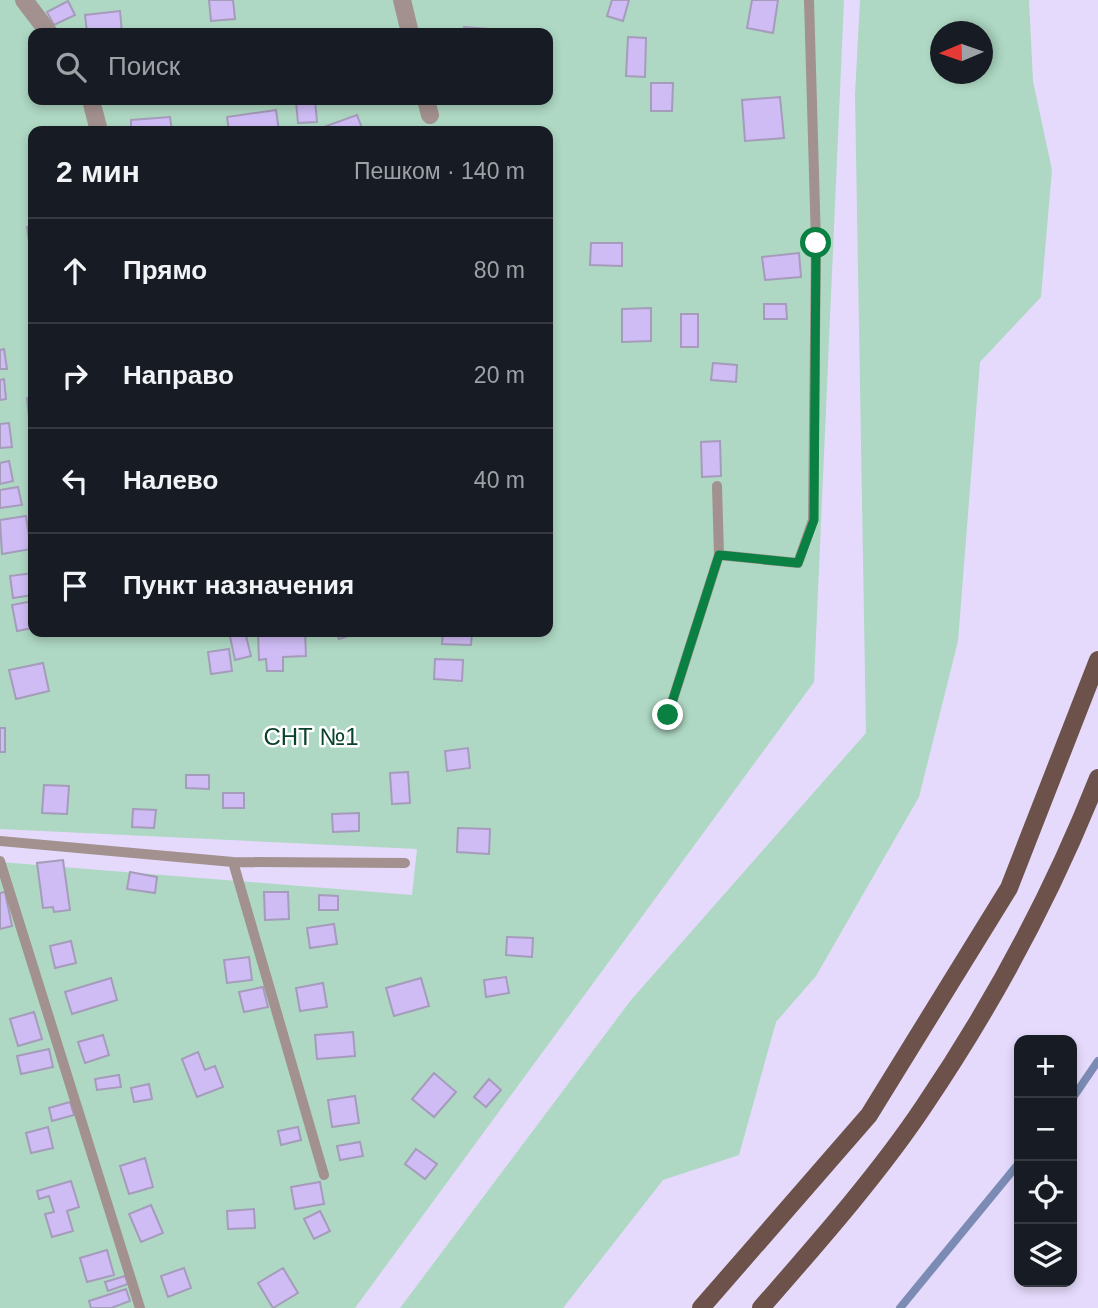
<!DOCTYPE html>
<html lang="ru">
<head>
<meta charset="utf-8">
<style>
	:root { --surface:#171b24; --page:#20242c; --text:#f1f3f6; --muted:#9ea1a6; --line:#363941 }
	body { margin:0; font-family:Helvetica,sans-serif; background:var(--page); color:var(--text) }
	.controls { position:absolute; right:21px; bottom:21px; display:grid; overflow:hidden; border-radius:14px; box-shadow:0 4px 10px #0003 }
	.controls button { width:63px; height:63px; display:grid; place-items:center; padding:0; border:0; border-bottom:2px solid var(--line); background:var(--surface); color:var(--text); font:35px sans-serif }
	.compass { position:absolute; left:930px; top:21px; width:63px; height:63px; border-radius:50%; background:var(--surface); box-shadow:0 4px 10px #0003; rotate:268deg }
	.stop { position:absolute; width:21px; height:21px; margin:-16px; border:5px solid #0b8043; border-radius:50%; background:#fff }
	.stop.end { background:#0b8043; border-color:#fff; box-shadow:0 2px 7px #0008 }
	.list { margin:0; padding:0; list-style:none }
	h2 { display:flex; justify-content:space-between; align-items:center; height:91px; margin:0; padding:0 28px; font-size:30px }
	h2 small { font-size:23px; font-weight:400; color:var(--muted) }
	.list li { display:grid; grid-template-columns:46px 1fr auto; gap:21px; align-items:center; box-sizing:border-box; height:105px; padding:0 28px; border-top:2px solid var(--line) }
	.list b { display:block; font-size:26px; white-space:nowrap }
	.list em { font-size:23px; font-style:normal; color:var(--muted) }
	.icon { flex:none; width:38px; height:38px; fill:none; stroke:currentColor; stroke-width:2; stroke-linecap:round; stroke-linejoin:round }
	.map { position:relative; flex:none; width:1098px; height:1308px; overflow:hidden }
	.search { position:absolute; background:var(--surface); box-shadow:0 4px 10px #0003; left:28px; top:28px; width:525px; height:77px; display:flex; align-items:center; gap:18px; box-sizing:border-box; padding:0 24px; border-radius:14px; color:var(--muted); font-size:26px }
	.panel { position:absolute; background:var(--surface); box-shadow:0 4px 10px #0003; left:28px; top:126px; width:525px; height:511px; border-radius:14px }
	.map>svg:first-child { display:block }
</style>
</head>
<body>
<div class="map">
<svg width="1098" height="1308" viewBox="0 0 1098 1308">
	<rect width="100%" height="100%" fill="#e5dafb"/>
	<path fill="#aed8c3" fill-rule="evenodd" d="M0,0H844L814,682L355,1308H0V862L412,895L417,849L0,829ZM33,33H548V100H33ZM33,131H548V632H33Z
		M860,0H1029L1033,81L1052,170L1041,297L980,362L958,641L919,797L816,976L776,1022L739,1155L663,1180L563,1308H400L631,1000L866,733L855,95ZM940,32H982V74H940Z"/>
	<g fill="none" stroke-linecap="round" stroke-linejoin="round">
		<path stroke="#7b8bb4" stroke-width="8" d="M1072,1099L1098,1061
			M900,1308L1019,1163"/>
	</g>
	<path fill="#cfbcf5" stroke="#a59bba" stroke-width="2" d="M209,0H233L235,19L211,21Z
		M612,0H629L623,21L607,16Z
		M752,0H778L773,33L747,28Z
		M68,1L75,15L54,25L47,12Z
		M120,11L122,33H87L85,15Z
		M464,27L489,29V33H464Z
		M628,37L646,38L645,77L626,76Z
		M651,83H673L672,111H651Z
		M780,97L784,138L745,141L742,100Z
		M315,100L317,122L298,123L296,101Z
		M276,110L279,131H229L227,117Z
		M357,115L363,131H319L318,129Z
		M170,117L172,131H131V120Z
		M33,226V241L29,242L27,227Z
		M591,243H622V266L590,265Z
		M799,253L801,277L765,280L762,257Z
		M764,304H786L787,319H764Z
		M651,308V341L622,342V309Z
		M681,314H698V347H681Z
		M4,349L7,369H0V350Z
		M713,363L737,365L736,382L711,380Z
		M4,379L6,399L0,400V380Z
		M33,397V416L29,417L27,398Z
		M9,423L12,447L0,448V424Z
		M720,441L721,476L702,477L701,442Z
		M9,461L13,481L0,484V463Z
		M18,487L22,505L0,508V490Z
		M26,516L31,549L2,554L0,520Z
		M33,573V595L13,598L10,576Z
		M33,601V628L17,631L12,605Z
		M229,632H245L251,656L235,660Z
		M258,632H305L306,656L283,657V671H267L266,659L259,660Z
		M336,632H361L339,639Z
		M443,632H472L471,645L442,644Z
		M229,649L232,671L211,674L208,652Z
		M435,659L463,660L462,681L434,679Z
		M43,663L49,691L16,699L9,670Z
		M0,728H5V752H0Z
		M468,748L470,768L447,771L445,751Z
		M408,772L410,803L392,804L390,773Z
		M186,775H209V789L186,788Z
		M44,785L69,786L67,814L42,813Z
		M223,793H244V808H223Z
		M133,809L156,810L154,828L132,827Z
		M359,813V831L333,832L332,814Z
		M458,828L490,829L489,854L457,852Z
		M63,860L70,910L54,912L53,907L43,908L37,863Z
		M130,872L157,877L155,893L127,889Z
		M5,892L12,926L0,929V893Z
		M264,892H288L289,919L265,920Z
		M319,895L338,896V910H319Z
		M334,924L337,944L310,948L307,928Z
		M507,937L533,938L532,957L506,955Z
		M71,941L76,963L55,968L50,946Z
		M249,957L252,980L227,983L224,960Z
		M506,977L509,993L486,997L484,980Z
		M111,978L117,1000L72,1014L65,992Z
		M421,978L429,1006L394,1016L386,988Z
		M323,983L327,1007L300,1011L296,988Z
		M263,987L268,1007L244,1012L239,992Z
		M34,1012L42,1039L18,1046L10,1019Z
		M353,1032L355,1056L317,1059L315,1035Z
		M103,1035L109,1055L85,1063L78,1042Z
		M49,1049L53,1067L21,1074L17,1056Z
		M198,1052L205,1070L215,1066L223,1087L197,1097L182,1059Z
		M434,1073L456,1092L434,1117L412,1099Z
		M119,1075L121,1087L97,1090L95,1079Z
		M489,1079L501,1090L486,1107L474,1097Z
		M149,1084L152,1099L134,1102L131,1088Z
		M355,1096L359,1123L332,1127L328,1100Z
		M70,1102L74,1115L52,1121L49,1108Z
		M48,1127L53,1148L31,1153L26,1133Z
		M298,1127L301,1140L281,1145L278,1131Z
		M360,1142L363,1156L340,1160L337,1146Z
		M416,1149L437,1164L425,1179L405,1164Z
		M145,1158L153,1187L129,1194L120,1166Z
		M71,1181L79,1207L67,1211L73,1231L52,1237L45,1214L54,1212L49,1196L39,1199L37,1191Z
		M320,1182L324,1204L295,1209L291,1187Z
		M151,1205L163,1233L141,1242L129,1214Z
		M254,1209L255,1228L228,1229L227,1211Z
		M320,1211L330,1231L314,1239L304,1219Z
		M107,1250L114,1275L87,1282L80,1258Z
		M184,1268L191,1288L168,1297L161,1276Z
		M283,1268L298,1293L273,1308L258,1283Z
		M125,1276L128,1284L108,1291L105,1282Z
		M126,1289L130,1301L111,1308H91L89,1301Z"/>
	<g fill="none" stroke-linecap="round" stroke-linejoin="round">
		<path stroke="#a2918e" stroke-width="10" d="M719,555L798,563L813,520L816,243L809,0
			M668,715L719,555L717,486
			M0,841L233,862L405,863
			M0,861L140,1308
			M233,862L324,1175"/>
		<path stroke="#a2918e" stroke-width="18" d="M24,0L49,33
			M402,0L410,33
			M91,100L99,131
			M426,100L430,115"/>
		<path stroke="#6d514b" stroke-width="18" d="M701,1308L869,1115L1009,888L1098,660
			M761,1308C815,1246 878,1175 924,1106C993,1004 1053,892 1098,778"/>
	</g>
	<g fill="none" stroke-linecap="round" stroke-linejoin="round">
		<path stroke="#0b8043" stroke-width="9" d="M668,715L719,555L798,563L814,520L816,243"/>
	</g>
	<g text-anchor="middle" stroke-width="5" stroke-linejoin="round" paint-order="stroke">
		<g font-size="24" fill="#0a422d" stroke="#fff">
			<text x="311" y="745">СНТ №1</text>
		</g>
	</g>
</svg>
<div class="controls">
<button>+</button>
<button>−</button>
<button><svg class="icon" aria-label="locate" viewBox="0 0 24 24"><circle cx="12" cy="12" r="6"/><path d="M12 2v4M12 18v4M2 12h4M18 12h4"/></svg></button>
<button><svg class="icon" aria-label="layers" viewBox="0 0 24 24"><path d="M12 4l9 5-9 5-9-5zM3 14l9 5 9-5"/></svg></button>
</div>
<svg class="compass" viewBox="-18 -18 36 36"><path d="M0-13l5 13h-10z" fill="#e53935"/><path d="M0 13l5-13h-10z" fill="#9ea1a6"/></svg>
<div class="stop" style="left:816px;top:243px"></div>
<div class="stop end" style="left:668px;top:715px"></div>
<div class="search"><svg class="icon" aria-label="search" viewBox="0 0 24 24"><circle cx="10" cy="10" r="6"/><path d="M15 15l6 6"/></svg>Поиск</div>
<section class="panel">
<h2>2 мин<small>Пешком · 140 m</small></h2>
<ul class="list">
<li><svg class="icon" aria-label="ahead" viewBox="0 0 24 24"><path d="M12 20V5M6 11l6-6 6 6"/></svg><div><b>Прямо</b></div><em>80 m</em></li>
<li><svg class="icon" aria-label="right" viewBox="0 0 24 24"><path d="M7 20v-9h11M14 6l5 5-5 5"/></svg><div><b>Направо</b></div><em>20 m</em></li>
<li><svg class="icon" aria-label="left" viewBox="0 0 24 24"><path d="M17 20v-9H6M10 6l-5 5 5 5"/></svg><div><b>Налево</b></div><em>40 m</em></li>
<li><svg class="icon" aria-label="arrive" viewBox="0 0 24 24"><path d="M6 21V4h12l-3 4 3 4H6"/></svg><div><b>Пункт назначения</b></div></li>
</ul>
</section>
</div>
</body>
</html>
